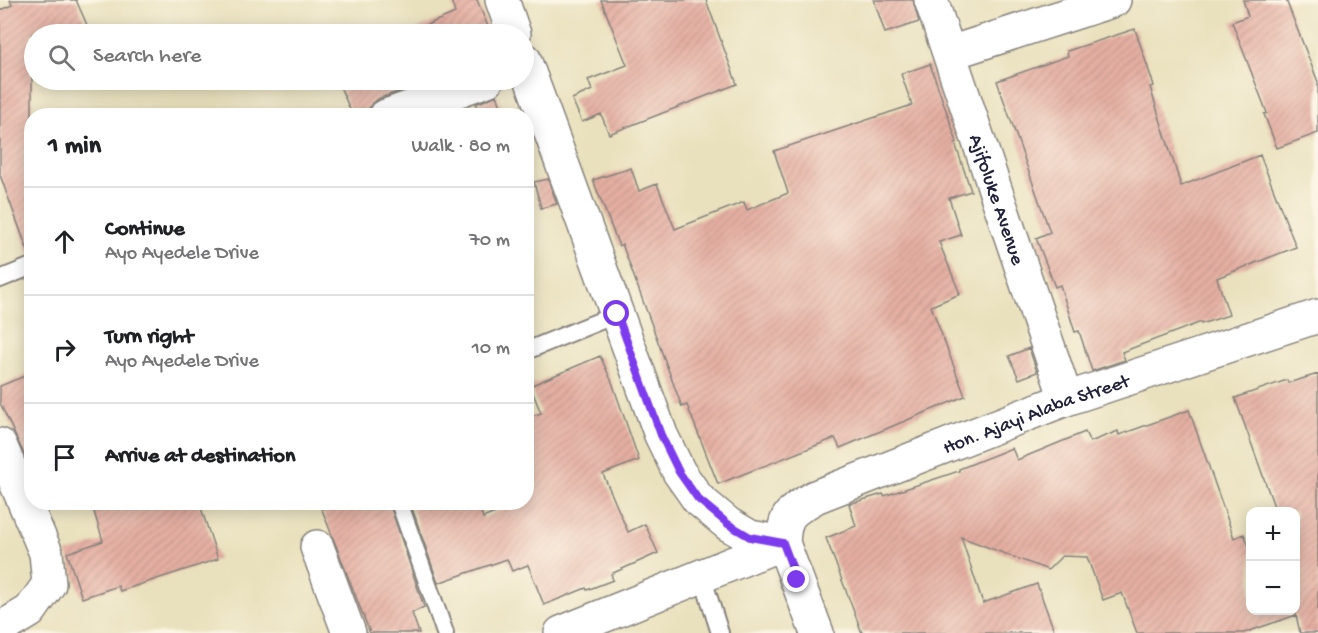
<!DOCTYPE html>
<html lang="en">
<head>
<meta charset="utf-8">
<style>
	:root { --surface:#fff; --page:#f6f6f6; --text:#202124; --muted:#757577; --line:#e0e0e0 }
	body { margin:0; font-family:"Gochi Hand",sans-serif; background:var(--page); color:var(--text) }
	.controls { position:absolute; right:18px; bottom:18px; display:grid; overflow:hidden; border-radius:12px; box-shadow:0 3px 15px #0003 }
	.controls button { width:54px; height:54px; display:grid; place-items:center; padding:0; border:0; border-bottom:2px solid var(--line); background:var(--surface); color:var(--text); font:30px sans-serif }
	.stop { position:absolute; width:18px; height:18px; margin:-14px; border:4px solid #7c3aed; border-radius:50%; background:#fff }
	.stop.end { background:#7c3aed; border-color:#fff; box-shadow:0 2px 6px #0008 }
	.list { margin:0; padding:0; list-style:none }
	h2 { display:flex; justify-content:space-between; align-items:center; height:78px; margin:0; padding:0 24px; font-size:26px }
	h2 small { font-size:20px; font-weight:400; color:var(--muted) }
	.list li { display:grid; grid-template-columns:39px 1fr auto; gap:18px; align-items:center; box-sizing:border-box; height:108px; padding:0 24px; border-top:2px solid var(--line) }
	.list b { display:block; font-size:22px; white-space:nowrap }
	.list p { margin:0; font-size:20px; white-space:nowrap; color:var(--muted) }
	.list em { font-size:20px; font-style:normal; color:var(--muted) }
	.icon { flex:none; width:33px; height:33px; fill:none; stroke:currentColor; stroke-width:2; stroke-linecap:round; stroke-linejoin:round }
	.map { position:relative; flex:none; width:1318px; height:633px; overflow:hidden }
	.search { position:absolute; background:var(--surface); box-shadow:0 3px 15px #0003; left:24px; top:24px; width:510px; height:66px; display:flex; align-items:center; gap:15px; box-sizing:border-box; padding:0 21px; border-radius:33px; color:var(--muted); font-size:22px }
	.panel { position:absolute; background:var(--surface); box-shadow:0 3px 15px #0003; left:24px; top:108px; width:510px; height:402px; border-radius:24px }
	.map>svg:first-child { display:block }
</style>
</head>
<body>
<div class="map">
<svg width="1318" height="633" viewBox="0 0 1318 633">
	<defs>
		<pattern id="building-hatch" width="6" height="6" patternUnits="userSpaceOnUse" patternTransform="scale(1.5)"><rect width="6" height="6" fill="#e5afa2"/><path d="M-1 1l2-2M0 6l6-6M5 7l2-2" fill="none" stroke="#c4968c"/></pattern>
	</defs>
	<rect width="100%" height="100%" fill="#fcf5e5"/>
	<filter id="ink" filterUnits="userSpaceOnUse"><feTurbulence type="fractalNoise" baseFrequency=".0167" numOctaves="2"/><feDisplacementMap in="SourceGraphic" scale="12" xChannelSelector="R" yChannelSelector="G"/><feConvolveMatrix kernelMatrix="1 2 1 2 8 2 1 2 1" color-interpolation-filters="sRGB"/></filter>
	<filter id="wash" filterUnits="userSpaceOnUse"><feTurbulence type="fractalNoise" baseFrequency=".008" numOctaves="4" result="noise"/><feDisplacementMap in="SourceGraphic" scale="24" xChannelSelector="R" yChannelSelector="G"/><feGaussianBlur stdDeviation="1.35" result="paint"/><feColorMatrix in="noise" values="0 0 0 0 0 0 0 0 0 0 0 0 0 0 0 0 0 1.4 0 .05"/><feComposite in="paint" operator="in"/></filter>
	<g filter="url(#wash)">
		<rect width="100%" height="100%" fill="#e9e1bd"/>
		<g id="blocks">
			<path fill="url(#building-hatch)" d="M10,0H76L91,34H32V253L29,254L0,175V10L12,5Z
				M451,0H477L491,34H405L455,13Z
				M601,0H706L737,84L609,134L601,114L582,122L572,99L592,90L588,80L627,65Z
				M874,0H913L919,22L885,33Z
				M1243,0H1286L1318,82V133L1277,148L1264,114L1267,113L1232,22L1248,16Z
				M1135,29L1154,86L1150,87L1181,186L1260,155L1296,247L1217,278L1229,315L1201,324V322L1122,352L1125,360L1092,371L1079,331L1075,332L1060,285L1055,287L1036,238L1050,232L997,81L1068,56L1067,51Z
				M930,64L957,142L955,143L971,191L949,198L961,235L939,242L960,294L931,306L965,396L840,448L835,438L718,484L687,405L682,407L622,244L619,246L593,180L631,168L639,191L657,184L675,229L744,202L747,210L788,193L774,151L912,105L901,74Z
				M337,80H433L380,98L372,103L368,111L358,116H353Z
				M497,95L501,107L479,115L476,104Z
				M548,179L557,204L541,208L534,182Z
				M1029,348L1037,372L1019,379L1009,356Z
				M600,356L612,382L639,460L603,474L628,532L645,524L658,553L611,574L613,580L587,590L586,588L544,605L528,565L512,571L507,559L438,583L410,502H478L483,518L521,502H526V418L541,413L530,386Z
				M32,373V471L0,403V386Z
				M1318,374V633H1300L1296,615L1244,633H1137L1122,593L1103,600L1087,557L1062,556L1048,570L961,537L983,603L1037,584L1055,633H862L826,538L856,526L849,504L883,494L884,496L959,471V469L1012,448L1017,460L1085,432L1090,442L1118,431L1119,435L1189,410L1234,538L1244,534L1251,551V610H1296V512H1276L1235,398L1287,380L1288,383Z
				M91,502H199L218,559L120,591L118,586L82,598L67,553L103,541Z
				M319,502H389L424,607L412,613L419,633H370Z"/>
		</g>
	</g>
	<g filter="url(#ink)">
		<use href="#blocks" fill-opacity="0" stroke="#86827c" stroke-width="1.5"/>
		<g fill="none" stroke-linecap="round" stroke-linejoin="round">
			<g stroke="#86827c" stroke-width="20">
				<path id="service" d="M0,279L32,266
					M526,351L617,314
					M399,502L445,633
					M702,576L720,633"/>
			</g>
			<g stroke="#86827c" stroke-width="36">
				<g id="minor">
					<path d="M502,0L514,34"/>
					<path id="s1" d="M931,0L1066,399"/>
					<path d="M950,53L1114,0"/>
					<path d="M524,59L661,435L679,472L698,499L728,524L750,537L783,543L817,633"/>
					<path d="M386,116L487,80"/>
					<path d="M0,445L46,553L49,584L30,611L0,629"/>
					<path d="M317,547L349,633"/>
					<path id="s2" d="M561,633L783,543C785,513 790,512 815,497L1066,399L1318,316"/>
				</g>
			</g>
			<use href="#service" stroke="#fff" stroke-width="16"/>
			<use href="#minor" stroke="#fff" stroke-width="33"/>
		</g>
	</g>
	<g fill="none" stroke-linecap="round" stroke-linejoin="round" filter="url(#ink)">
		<path stroke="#7c3aed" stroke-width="8" d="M617,314L661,435L679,472L698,499L728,524L750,537L783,543L797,580"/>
	</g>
	<g text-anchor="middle" stroke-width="4.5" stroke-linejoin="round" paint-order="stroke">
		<g font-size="20" fill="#22223b" stroke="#fcf5e5">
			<text dy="7" stroke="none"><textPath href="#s1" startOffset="210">Ajifoluke Avenue</textPath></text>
			<text dy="7" stroke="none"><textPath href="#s2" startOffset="536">Hon. Ajayi Alaba Street</textPath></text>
		</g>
	</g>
</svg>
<div class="controls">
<button>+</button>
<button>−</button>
</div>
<div class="stop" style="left:617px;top:314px"></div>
<div class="stop end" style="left:797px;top:580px"></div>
<div class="search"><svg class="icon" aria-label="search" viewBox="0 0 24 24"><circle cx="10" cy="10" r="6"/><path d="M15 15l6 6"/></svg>Search here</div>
<section class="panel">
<h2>1 min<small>Walk · 80 m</small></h2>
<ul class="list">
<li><svg class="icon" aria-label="ahead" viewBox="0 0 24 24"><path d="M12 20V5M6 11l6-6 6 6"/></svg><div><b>Continue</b><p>Ayo Ayedele Drive</p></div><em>70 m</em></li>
<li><svg class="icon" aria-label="right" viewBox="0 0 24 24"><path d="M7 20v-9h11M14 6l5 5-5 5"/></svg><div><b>Turn right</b><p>Ayo Ayedele Drive</p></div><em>10 m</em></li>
<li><svg class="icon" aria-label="arrive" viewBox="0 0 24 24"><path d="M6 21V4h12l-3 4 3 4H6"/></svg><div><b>Arrive at destination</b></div></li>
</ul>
</section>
</div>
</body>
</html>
